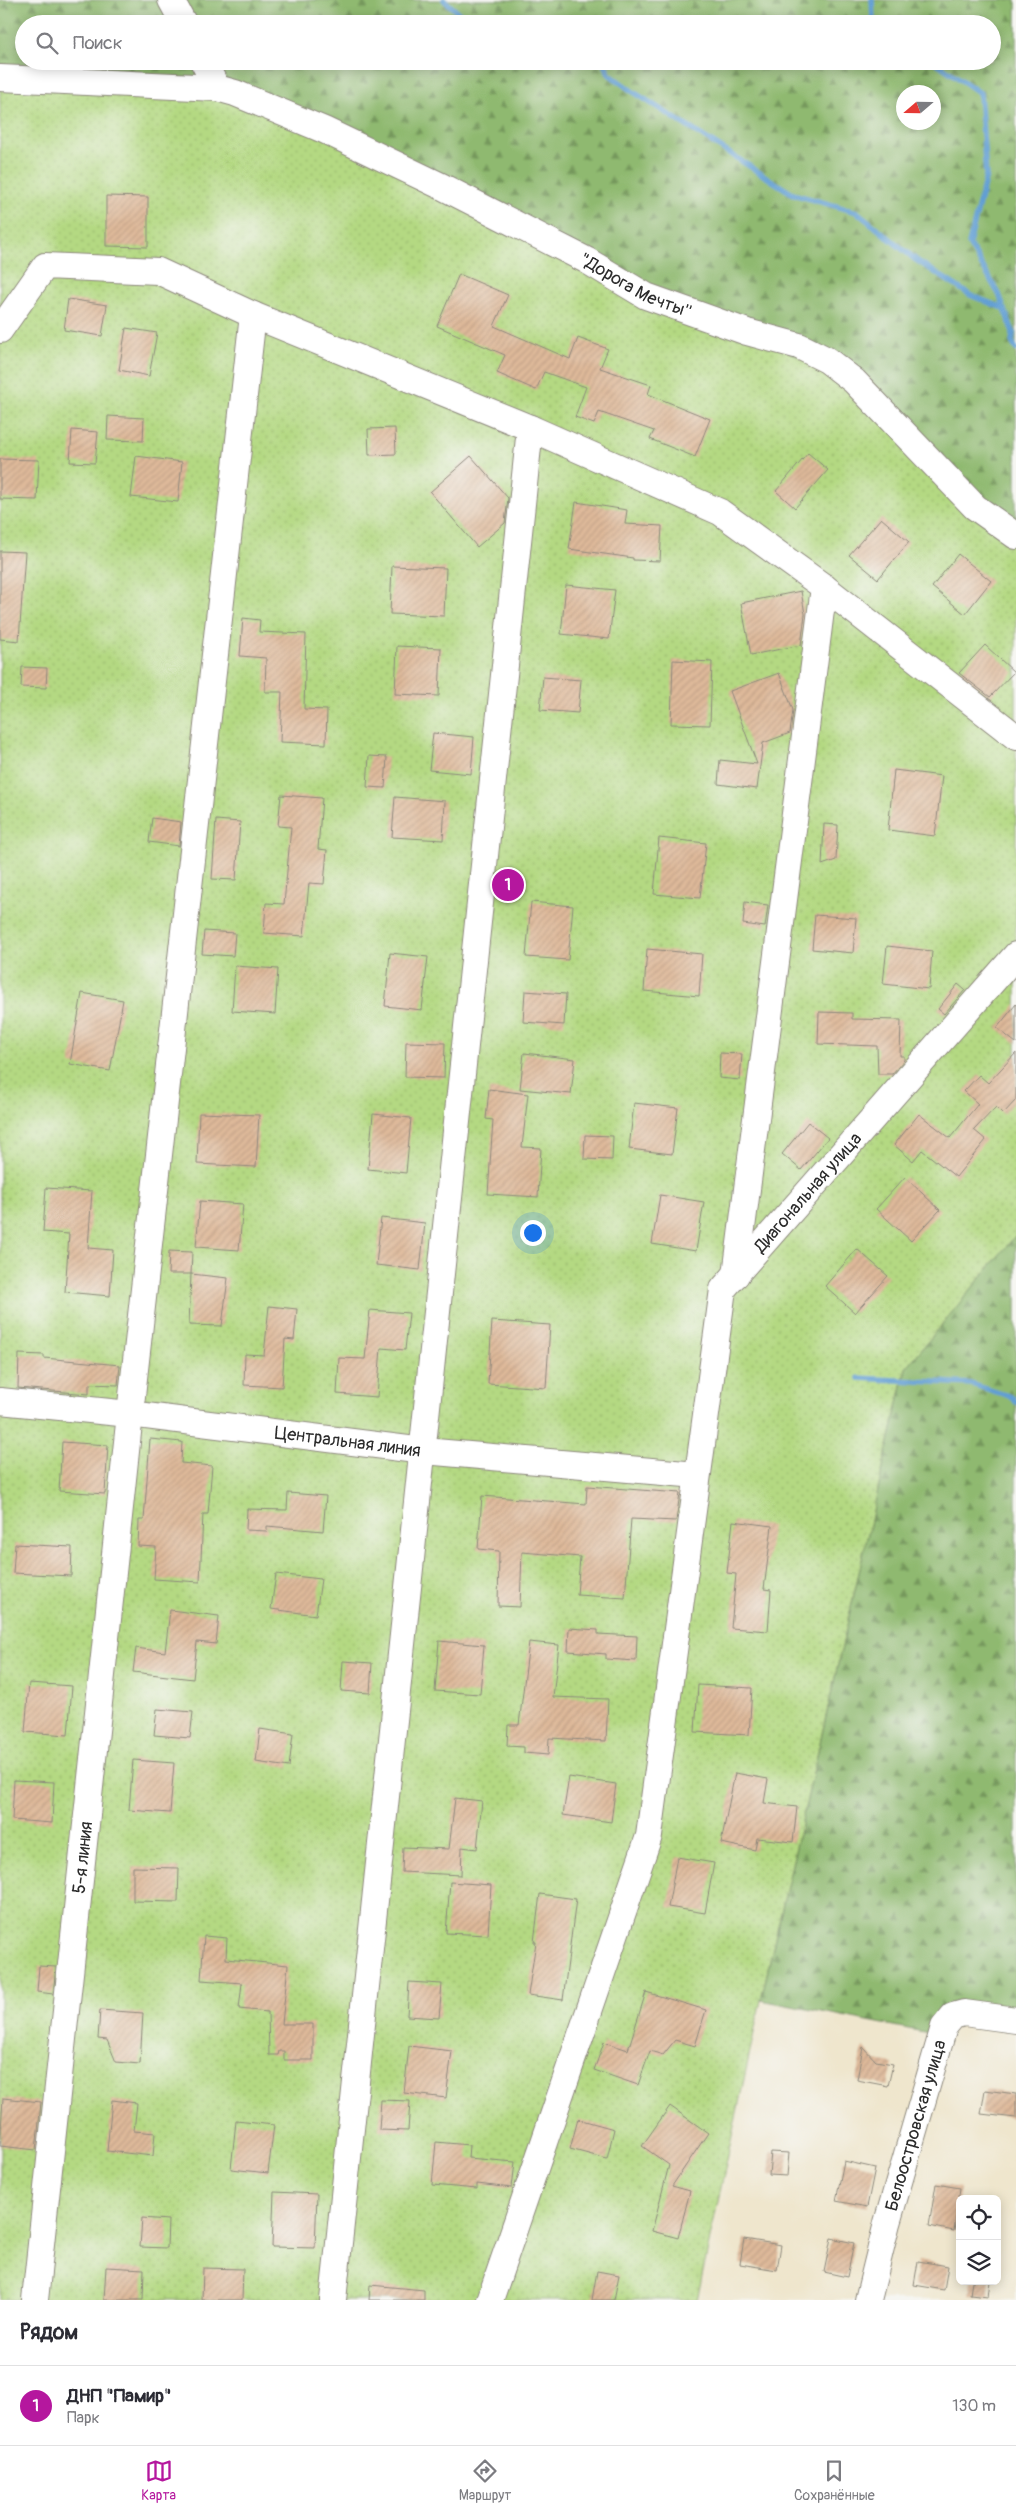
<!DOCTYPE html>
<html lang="ru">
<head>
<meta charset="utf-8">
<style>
	:root { --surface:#fff; --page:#f7f7f7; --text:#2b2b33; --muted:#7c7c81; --line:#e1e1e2; --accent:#b5179e }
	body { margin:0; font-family:Pangolin,sans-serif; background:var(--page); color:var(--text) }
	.controls { position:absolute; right:15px; bottom:15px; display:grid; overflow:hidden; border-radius:8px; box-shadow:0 2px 12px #0003 }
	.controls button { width:45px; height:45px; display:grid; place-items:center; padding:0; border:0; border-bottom:1px solid var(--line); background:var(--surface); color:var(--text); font:25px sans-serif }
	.compass { position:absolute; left:896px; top:85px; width:45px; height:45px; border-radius:50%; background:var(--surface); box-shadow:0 2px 12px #0003; rotate:250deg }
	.you { position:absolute; left:532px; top:1232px; width:18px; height:18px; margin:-12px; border:4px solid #fff; border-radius:50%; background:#1a73e8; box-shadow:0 0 0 8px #1a73e833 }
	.badge { display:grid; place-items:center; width:32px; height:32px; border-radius:50%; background:var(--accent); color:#fff; font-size:16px; font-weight:700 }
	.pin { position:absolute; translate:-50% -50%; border:2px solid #fff; box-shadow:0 1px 5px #0006 }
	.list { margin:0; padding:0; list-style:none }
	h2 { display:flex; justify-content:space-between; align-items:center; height:65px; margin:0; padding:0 20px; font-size:21px }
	h2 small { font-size:16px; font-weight:400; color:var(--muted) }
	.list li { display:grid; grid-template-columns:32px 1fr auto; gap:15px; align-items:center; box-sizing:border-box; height:80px; padding:0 20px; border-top:1px solid var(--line) }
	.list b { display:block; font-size:19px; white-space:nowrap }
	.list p { margin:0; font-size:16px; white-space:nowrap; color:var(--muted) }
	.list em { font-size:16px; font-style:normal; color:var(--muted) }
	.icon { flex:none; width:28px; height:28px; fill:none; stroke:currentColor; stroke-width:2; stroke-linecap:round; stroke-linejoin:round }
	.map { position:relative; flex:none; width:1016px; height:2300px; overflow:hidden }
	.search { position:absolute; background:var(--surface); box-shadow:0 2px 12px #0003; left:15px; right:15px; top:15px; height:55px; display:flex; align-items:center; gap:12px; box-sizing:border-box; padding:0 18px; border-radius:28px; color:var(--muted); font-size:19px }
	.sheet { height:145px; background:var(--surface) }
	nav { display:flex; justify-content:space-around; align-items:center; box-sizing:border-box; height:70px; border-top:1px solid var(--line); background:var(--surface); font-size:14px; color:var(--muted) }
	nav a { display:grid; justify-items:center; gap:2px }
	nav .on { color:var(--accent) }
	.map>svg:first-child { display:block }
</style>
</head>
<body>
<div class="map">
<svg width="1016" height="2300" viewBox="0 0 1016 2300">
	<defs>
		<pattern id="green-dots" width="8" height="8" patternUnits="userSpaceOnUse" patternTransform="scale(1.25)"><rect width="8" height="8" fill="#b4d982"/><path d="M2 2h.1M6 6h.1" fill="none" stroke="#9bba70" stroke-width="1.8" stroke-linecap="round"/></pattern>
		<pattern id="forest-firs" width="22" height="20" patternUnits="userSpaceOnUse" patternTransform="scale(1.25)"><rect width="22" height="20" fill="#8fb970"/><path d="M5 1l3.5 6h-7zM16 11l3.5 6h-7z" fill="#75975c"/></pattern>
		<pattern id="building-hatch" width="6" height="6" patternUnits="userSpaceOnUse" patternTransform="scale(1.25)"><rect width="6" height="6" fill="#deb99a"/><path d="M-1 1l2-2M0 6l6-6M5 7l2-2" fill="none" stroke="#bf9f85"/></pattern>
	</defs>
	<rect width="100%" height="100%" fill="#f6f6f2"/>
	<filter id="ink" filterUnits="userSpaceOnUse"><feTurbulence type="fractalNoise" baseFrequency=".02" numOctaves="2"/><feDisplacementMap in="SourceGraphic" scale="10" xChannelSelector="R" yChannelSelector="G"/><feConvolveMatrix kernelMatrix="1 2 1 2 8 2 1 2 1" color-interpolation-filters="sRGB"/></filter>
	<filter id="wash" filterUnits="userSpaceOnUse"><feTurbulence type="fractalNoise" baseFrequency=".0096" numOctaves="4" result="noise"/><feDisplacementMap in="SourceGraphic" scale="20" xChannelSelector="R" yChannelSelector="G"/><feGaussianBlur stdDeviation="1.12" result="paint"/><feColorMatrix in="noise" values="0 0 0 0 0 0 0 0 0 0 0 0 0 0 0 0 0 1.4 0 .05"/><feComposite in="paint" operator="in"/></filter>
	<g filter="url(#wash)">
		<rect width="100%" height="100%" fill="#efe6cd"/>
		<path fill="url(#green-dots)" stroke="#708256" d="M0,78L228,91L794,345L1016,535V1235L906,1368L761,2000L697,2300H0Z"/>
		<path fill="url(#forest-firs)" stroke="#5d724e" fill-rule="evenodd" d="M0,0H1016V535L856,383L228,91L0,78ZM24,24H992V61H24ZM904,92H934V122H904Z
			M1016,1235V2020L964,2013L939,2035L761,2000L906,1368Z"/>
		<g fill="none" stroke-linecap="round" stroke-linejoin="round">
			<path stroke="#629fd3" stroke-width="5.5" d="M444,0L463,17L521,24
				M872,0L873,20L878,24
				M604,61L609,74L632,91L793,194L857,212L916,260L970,295L1005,309
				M934,61L980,93L986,176L969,244L999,294L1013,332L1012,342L1016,349
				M859,1378L971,1384L1012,1397L1016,1402"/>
		</g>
		<g id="blocks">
			<path fill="url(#building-hatch)" d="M106,196L148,197V247L106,246Z
				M459,274L508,295L494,326L570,359L578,338L608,349L600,368L651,385L648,394L710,419L695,457L650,439L654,431L599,412L594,424L575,417L586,387L544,372L536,390L497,373L505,355L437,326Z
				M68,299L107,305L102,336L64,330Z
				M126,328L157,333L149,376L119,370Z
				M108,416L144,418L143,441L107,440Z
				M395,428L396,454L369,455L368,429Z
				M72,430L98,432L95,463L70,462Z
				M808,453L828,470L795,508L776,491Z
				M136,456L182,462L178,502L131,497Z
				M471,456L508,498L505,523L477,547L430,492Z
				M0,459L39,460L37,500L0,499Z
				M576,502L627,510L625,524L662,526L660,561L633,560V558L569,549Z
				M881,518L909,542L878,579L849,555Z
				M0,551L25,552L19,641L0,639Z
				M958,554L991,581L965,614L932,587Z
				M392,566L446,568L444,616L390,614Z
				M566,585L615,590L609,639L561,634Z
				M801,591L805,614L801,645L751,655L741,603Z
				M243,618L260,620L259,632L306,634L304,709L327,710L326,744L280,742L282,692H265L266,658L240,656Z
				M985,645L1014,672L990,697L959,673Z
				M397,646L441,648L439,696L395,694Z
				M673,660L712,662L710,725L671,724Z
				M22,667L47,668L46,688L21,687Z
				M779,673L793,710L790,733L763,743L757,789L718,784L720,760L757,764L730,691Z
				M543,677L581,680L578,713L540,710Z
				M433,733L474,737L471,774L429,770Z
				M369,756L387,757L385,788L367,787Z
				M894,770L942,776L935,836L888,830Z
				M281,795L322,798L318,849L327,850L324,884L309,883L304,936L264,933L266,903L284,904L291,827L278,826Z
				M395,797L445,801L443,840L392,837Z
				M152,818L181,822L179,846L149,842Z
				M216,820L240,822L236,880L212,879Z
				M824,824L838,825L836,860L822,865Z
				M659,838L706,843L700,898L654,894Z
				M531,902L573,906L568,960L526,957Z
				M745,902L768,905L765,927L743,924Z
				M815,915L856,918L853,953L812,949Z
				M204,931L235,933L233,956L202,954Z
				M887,946L932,951L929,989L883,984Z
				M647,949L702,954L699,996L644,991Z
				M390,953L428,957L422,1010L385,1006Z
				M235,966L278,969L275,1014L232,1011Z
				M958,984L965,990L944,1014L938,1009Z
				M525,991L566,994L564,1025L523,1022Z
				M82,993L123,1000L110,1071L70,1064Z
				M1016,1004V1043L997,1028Z
				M819,1012L852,1013V1019L901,1020L900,1056H904V1060L892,1074H878L877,1046L818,1044Z
				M406,1042L445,1043L444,1078L405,1077Z
				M524,1053L575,1059L571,1094L520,1089Z
				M720,1053L742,1054L740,1080L719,1078Z
				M1016,1053V1100L1003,1114L996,1107L974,1130L986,1140L956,1177L922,1150L913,1161L894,1145L919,1114L950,1138L978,1104L964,1091L979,1075L988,1083Z
				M489,1089L528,1094L522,1147L541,1148L538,1197L488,1194L493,1120L486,1119Z
				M634,1103L678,1108L672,1154L629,1149Z
				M199,1113L259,1115L256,1167L197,1164Z
				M373,1114L411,1118L406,1173L368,1169Z
				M808,1122L828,1138L801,1170L782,1154Z
				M585,1135L613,1136L612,1160L584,1159Z
				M905,1177L940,1210L911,1241L876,1209Z
				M46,1188L92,1191L88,1248L113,1250L110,1296L65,1292L69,1234L43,1232Z
				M660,1195L704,1202L696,1251L652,1244Z
				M200,1201L243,1204L239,1250L196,1247Z
				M381,1218L425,1223L420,1270L376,1265Z
				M857,1249L888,1276L855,1313L825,1286Z
				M169,1251L192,1252L191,1274H168Z
				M191,1274L228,1278L222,1326L189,1325Z
				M269,1306L297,1309L294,1340L285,1339L282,1387L244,1385L245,1354L264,1355Z
				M370,1310L409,1313L405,1350L381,1348L377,1397L337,1394L339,1358L365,1359Z
				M492,1321L550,1325L546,1388L488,1384Z
				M19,1354L44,1355V1358L120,1365L118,1385L89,1384V1394L18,1388Z
				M150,1439L182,1442L181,1463L212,1466L208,1514H203L200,1582L154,1579L156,1547L138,1546L139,1520H144Z
				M62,1442L108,1445L105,1494L59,1491Z
				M587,1486L680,1493L676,1521L631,1519L625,1598L577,1595L580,1557L522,1552L520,1607L498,1606L499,1551L478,1549L482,1496L586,1504Z
				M288,1493L326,1496L323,1531L267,1526V1531L246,1530L247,1509L287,1510Z
				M733,1521L772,1526L764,1589L771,1590L768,1631L731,1628L736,1574L727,1573Z
				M15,1544L72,1547L71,1576L13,1573Z
				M276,1574L321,1579L316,1615L271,1609Z
				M170,1610L219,1616L216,1644L197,1642L193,1679L133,1672L136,1648L165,1652Z
				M569,1628L598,1630V1634L637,1636L636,1661L606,1659V1654L568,1651Z
				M439,1641L484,1645L480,1694L435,1691Z
				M529,1642L559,1645L553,1697L608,1699L606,1741L549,1738L548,1755L524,1753V1747L507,1746L508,1725H519Z
				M343,1661L372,1663L370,1693L341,1691Z
				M29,1683L72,1686L68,1735L25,1732Z
				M698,1685L752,1688L749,1735L695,1732Z
				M157,1709L193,1712L190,1738L154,1735Z
				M260,1729L293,1734L289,1767L256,1762Z
				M133,1760L174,1763L170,1813L129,1810Z
				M735,1773L768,1779L764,1803L797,1807L793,1842L757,1838L755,1850L721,1843Z
				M569,1777L616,1784L611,1822L563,1815Z
				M14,1780L54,1782L52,1823L12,1820Z
				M455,1798L482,1801L477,1849L462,1847L461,1875L402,1872L403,1847L449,1849Z
				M677,1857L714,1863L705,1913L668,1907Z
				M133,1867L179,1868L178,1902L133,1901Z
				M450,1882L491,1885L488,1935L446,1933Z
				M540,1894L576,1899L563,2000L528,1995L536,1942H534Z
				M204,1936L227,1938L226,1959L288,1965L282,2024H313V2060H284V2051H279L278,2055H269L268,2012L239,2009L242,1983L201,1980Z
				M39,1966L56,1967L53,1994L37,1992Z
				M409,1982L442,1984L439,2018L407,2016Z
				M646,1992L706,2010L695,2046L675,2040L663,2055L650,2051L638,2085L594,2070L604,2042L628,2050Z
				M100,2010L143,2013L140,2064L116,2062L107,2040L98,2039Z
				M409,2046L452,2051L446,2098L404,2093Z
				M863,2047L876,2061L893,2064L888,2086L857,2080Z
				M985,2090L1016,2094V2118L981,2114Z
				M3,2098L41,2102L36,2150L0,2146Z
				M112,2100L137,2103L134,2131L155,2133L153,2156L107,2151Z
				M381,2100L410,2101L408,2131L379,2130Z
				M670,2106L708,2133L672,2186L690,2191L678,2238L652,2231L669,2165L642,2146Z
				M578,2119L614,2129L607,2159L570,2149Z
				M236,2121L274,2125L268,2173L231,2169Z
				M436,2142L469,2145L468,2158L515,2162L512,2188L477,2184V2189L432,2185Z
				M771,2152L789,2153L787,2176L769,2175Z
				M844,2161L875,2168L867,2207L836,2201Z
				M936,2184L960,2188L954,2231L929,2226Z
				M274,2192L317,2194L315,2248L272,2247Z
				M142,2218L168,2220L167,2248L140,2247Z
				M831,2238L854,2243L847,2277L824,2272Z
				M744,2239L781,2245L777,2270L740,2264Z
				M918,2261L948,2266L944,2290L914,2285Z
				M106,2267L144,2269L143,2300H104Z
				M203,2268L243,2269L242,2300H202Z
				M597,2271L619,2275L614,2300H592Z
				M972,2281H990L988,2297L970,2295Z
				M370,2285L424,2290V2300H369Z"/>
		</g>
	</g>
	<g filter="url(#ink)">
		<use href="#blocks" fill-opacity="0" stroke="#8d887c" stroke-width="1"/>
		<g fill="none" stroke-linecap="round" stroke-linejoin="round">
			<g stroke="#8d887c" stroke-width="28">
				<g id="minor">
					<path d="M171,0L184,24"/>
					<path d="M203,61L217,88"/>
					<path id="s1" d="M0,78L217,88L235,93L324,130L443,187L586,260L646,296L747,332L799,346L827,360L854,381L975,507L1016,536"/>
					<path d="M0,330L45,266L158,271L253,315L530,428L720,512L824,587L1016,737"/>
					<path d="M736,1275L824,587"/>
					<path id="s2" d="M0,1401L130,1414L424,1451L697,1475"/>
					<path id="s3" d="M35,2300L130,1414L253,315"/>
					<path d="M333,2300L530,428"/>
					<path id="s4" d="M490,2300L649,1836L723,1289L1016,955"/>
					<path id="s5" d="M868,2300L887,2223L944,2027L953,2016L964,2013L1016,2020"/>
				</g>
			</g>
			<use href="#minor" stroke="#fff" stroke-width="26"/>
		</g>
	</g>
	<g text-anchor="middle" stroke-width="4" stroke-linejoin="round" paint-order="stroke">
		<g font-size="18" fill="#2b2b2b" stroke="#f6f6f2">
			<text dy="6" stroke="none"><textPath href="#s1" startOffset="681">"Дорога Мечты''</textPath></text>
			<text dy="6" stroke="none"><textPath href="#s4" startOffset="1171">Диагональная улица</textPath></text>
			<text dy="6" stroke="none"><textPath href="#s2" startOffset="350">Центральная линия</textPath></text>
			<text dy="6" stroke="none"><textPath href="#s3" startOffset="445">5-я линия</textPath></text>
			<text dy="6" stroke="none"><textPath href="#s5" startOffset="181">Белоостровская улица</textPath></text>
		</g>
	</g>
</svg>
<div class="controls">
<button><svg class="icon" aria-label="locate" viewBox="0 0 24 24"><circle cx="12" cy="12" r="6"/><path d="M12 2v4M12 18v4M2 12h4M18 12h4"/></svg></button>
<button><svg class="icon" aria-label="layers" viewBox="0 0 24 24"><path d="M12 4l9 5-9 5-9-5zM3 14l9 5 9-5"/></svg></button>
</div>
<svg class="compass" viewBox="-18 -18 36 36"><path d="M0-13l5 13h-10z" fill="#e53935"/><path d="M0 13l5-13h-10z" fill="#7c7c81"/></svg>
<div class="you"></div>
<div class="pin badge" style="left:508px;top:885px">1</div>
<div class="search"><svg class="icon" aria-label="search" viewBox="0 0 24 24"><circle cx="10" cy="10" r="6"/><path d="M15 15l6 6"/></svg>Поиск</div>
</div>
<section class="sheet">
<h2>Рядом<small></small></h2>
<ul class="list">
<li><span class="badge">1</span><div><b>ДНП &quot;Памир&quot;</b><p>Парк</p></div><em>130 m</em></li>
</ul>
</section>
<nav>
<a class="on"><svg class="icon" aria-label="map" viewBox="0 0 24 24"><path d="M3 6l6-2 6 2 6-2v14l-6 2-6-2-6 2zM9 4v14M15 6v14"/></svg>Карта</a>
<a><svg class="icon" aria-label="directions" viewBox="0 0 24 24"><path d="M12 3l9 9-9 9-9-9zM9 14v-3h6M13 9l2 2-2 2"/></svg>Маршрут</a>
<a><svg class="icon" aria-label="saved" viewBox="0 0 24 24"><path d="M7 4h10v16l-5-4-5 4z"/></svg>Сохранённые</a>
</nav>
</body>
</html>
